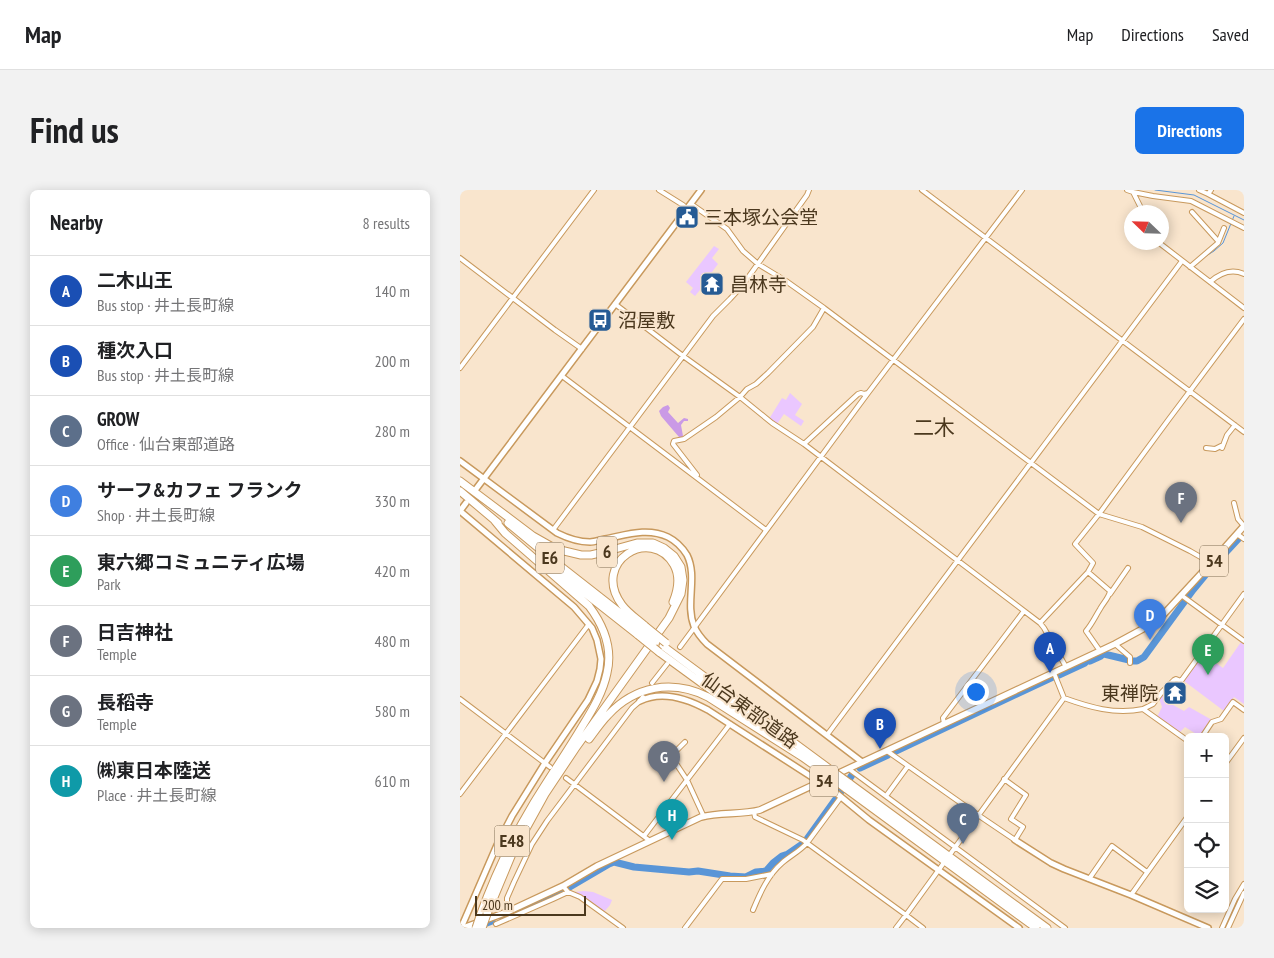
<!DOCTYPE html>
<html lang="en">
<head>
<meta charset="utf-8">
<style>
	:root { --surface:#fff; --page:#f2f2f2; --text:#202124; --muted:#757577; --line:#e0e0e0; --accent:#1a73e8 }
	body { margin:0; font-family:"PT Sans Narrow","Noto Sans JP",sans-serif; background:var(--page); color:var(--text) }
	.controls { position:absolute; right:15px; bottom:15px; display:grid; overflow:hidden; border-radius:8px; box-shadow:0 2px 12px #0003 }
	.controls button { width:45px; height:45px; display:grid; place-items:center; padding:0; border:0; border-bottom:1px solid var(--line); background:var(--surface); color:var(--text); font:25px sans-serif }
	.compass { position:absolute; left:664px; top:15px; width:45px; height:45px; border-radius:50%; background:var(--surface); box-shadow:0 2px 12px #0003; rotate:293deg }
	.scale { position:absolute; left:15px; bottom:12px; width:111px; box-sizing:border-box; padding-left:5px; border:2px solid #4b381e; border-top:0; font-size:14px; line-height:18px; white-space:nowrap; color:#4b381e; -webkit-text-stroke:4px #f9e5cd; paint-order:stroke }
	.you { position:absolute; left:515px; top:501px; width:18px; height:18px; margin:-12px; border:4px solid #fff; border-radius:50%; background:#1a73e8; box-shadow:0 0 0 8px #1a73e833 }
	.badge { display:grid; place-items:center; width:32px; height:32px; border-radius:50%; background:var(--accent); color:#fff; font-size:16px; font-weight:700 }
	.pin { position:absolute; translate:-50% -41px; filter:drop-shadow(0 1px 2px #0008) }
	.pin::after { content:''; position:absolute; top:26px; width:18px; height:15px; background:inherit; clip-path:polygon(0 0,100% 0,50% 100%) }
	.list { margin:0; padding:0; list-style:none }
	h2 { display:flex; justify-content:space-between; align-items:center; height:65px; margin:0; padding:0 20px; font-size:21px }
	h2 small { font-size:16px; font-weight:400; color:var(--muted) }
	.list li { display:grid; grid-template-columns:32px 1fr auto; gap:15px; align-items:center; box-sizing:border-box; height:70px; padding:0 20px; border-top:1px solid var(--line) }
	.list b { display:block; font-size:19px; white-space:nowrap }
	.list p { margin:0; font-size:16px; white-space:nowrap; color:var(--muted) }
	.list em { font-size:16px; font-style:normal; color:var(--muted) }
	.icon { flex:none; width:28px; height:28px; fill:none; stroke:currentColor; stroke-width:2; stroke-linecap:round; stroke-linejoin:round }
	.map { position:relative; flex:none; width:784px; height:738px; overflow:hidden; border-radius:8px }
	header { display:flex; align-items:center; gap:30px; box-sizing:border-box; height:70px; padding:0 25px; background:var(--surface); border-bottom:1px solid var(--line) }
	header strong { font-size:24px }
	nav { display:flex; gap:28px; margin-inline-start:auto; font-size:18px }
	.intro { display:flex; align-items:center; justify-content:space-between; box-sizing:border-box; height:120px; padding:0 30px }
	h1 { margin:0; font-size:35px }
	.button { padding:12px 22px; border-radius:8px; background:var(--accent); color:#fff; font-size:18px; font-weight:700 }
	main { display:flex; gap:30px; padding:0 30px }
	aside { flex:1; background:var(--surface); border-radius:8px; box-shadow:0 2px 12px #0003 }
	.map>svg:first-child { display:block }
</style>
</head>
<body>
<header>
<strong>Map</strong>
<nav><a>Map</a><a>Directions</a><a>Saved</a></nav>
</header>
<div class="intro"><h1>Find us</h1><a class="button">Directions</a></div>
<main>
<aside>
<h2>Nearby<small>8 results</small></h2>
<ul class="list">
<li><span class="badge" style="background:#1a4fb4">A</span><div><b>二木山王</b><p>Bus stop · 井土長町線</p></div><em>140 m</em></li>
<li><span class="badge" style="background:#1a4fb4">B</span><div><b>種次入口</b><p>Bus stop · 井土長町線</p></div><em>200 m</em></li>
<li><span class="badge" style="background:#5c6f8a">C</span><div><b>GROW</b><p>Office · 仙台東部道路</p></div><em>280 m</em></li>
<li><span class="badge" style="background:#3f7fe0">D</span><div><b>サーフ&amp;カフェ フランク</b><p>Shop · 井土長町線</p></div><em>330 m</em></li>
<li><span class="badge" style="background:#2e9e5b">E</span><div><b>東六郷コミュニティ広場</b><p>Park</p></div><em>420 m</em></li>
<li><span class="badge" style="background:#6b7280">F</span><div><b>日吉神社</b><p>Temple</p></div><em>480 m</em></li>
<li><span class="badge" style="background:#6b7280">G</span><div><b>長稻寺</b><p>Temple</p></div><em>580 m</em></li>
<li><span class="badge" style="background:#0f9aa8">H</span><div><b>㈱東日本陸送</b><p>Place · 井土長町線</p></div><em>610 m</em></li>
</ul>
</aside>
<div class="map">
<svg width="784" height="738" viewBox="0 0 784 738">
	<rect width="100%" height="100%" fill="#f9e5cd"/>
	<path fill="#eac7ff" d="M254,56L259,59L252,68L258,74L243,94L244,95L235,106L230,102L233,98L226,92Z
		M330,203L342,214L335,225L344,231L341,236L324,224L317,234L309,229L322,208L326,210Z
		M781,452L784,455V514L774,507L764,521L724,491L743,464L763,478Z
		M704,504L713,512V515L724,521L729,517L752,530L741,547L725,537L719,543L697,527L702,517L699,508Z
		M124,701L133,702L152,710L150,715L144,722L114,702Z"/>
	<path fill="#ca9ae6" d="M208,215L210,218L208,222L218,233L224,228L228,229V231H224L221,235L223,246L221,248L219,247L201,226L199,221L203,217Z"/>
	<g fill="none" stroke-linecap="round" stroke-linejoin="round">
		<path stroke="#5995d7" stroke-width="1" d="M695,0L734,5L784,30
			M746,66L754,61L763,53L774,26
			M765,738L784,698"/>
		<path stroke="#5995d7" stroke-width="7" d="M754,375L779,348
			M644,464L669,470
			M630,471L641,466
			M672,471H677L684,467L733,400L752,377
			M599,485L625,473
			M436,561L593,487
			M400,578L428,565
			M380,603L392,585
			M347,649L375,610
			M108,698L149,674L154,672L174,677L229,682L238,681L270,686L286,687L296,682L306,681L313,673L322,666L328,664L344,653
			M42,727L103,701
			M19,736L32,731"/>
		<g stroke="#c8995d" stroke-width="6">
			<path id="street" d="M199,0L223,15L227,19
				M462,0L784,242
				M667,0L673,2L683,22
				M739,0L748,4
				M751,0L748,4L784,23
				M673,2L693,6L731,11L784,38
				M231,14L267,39L283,61L298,74L326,91L364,118L639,324L682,337L730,361L751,373
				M732,22L758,51
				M698,52L784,118
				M0,68L95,140L122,159
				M730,77L758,53L764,38
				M750,92C760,83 771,78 784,84
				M155,114L223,166L280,207L312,233L344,254L580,433L584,438L606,477
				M0,178L134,0
				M102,186L306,340
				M344,254L398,204L401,203L404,204L408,203L562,0
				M746,258L755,259L763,255
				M762,258L767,245L775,235
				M236,287L237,285L213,254L214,251L224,249L256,227L280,207L287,199L296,194L308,183L353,137L364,118
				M774,313L778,329L784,336
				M93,340L253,126L270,109L282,96L347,5L349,0
				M777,344L784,349
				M628,382L650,401C649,408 643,413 640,419C635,427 632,434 626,441L640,461
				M650,404L668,378
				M721,405L784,451
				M580,433L628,382L633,373L615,354L639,324L709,229L784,129
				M655,454L670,467V473
				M220,457L408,203
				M192,493L207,474
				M604,508C629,517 655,525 683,519
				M0,509L90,577
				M484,534L483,528L564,421
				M367,545L722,71
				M742,547L752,532L761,529L773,512L784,520
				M728,551L683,519L693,514L702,502L714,490L716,489L721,491L784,404
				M225,552L211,566L227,590L244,627
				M427,561L518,625L555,650L563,637L551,629L566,605L544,589
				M765,574L784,548
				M389,579L605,738
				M106,588L190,651
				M0,604L129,434
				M426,606L448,576
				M381,607L347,653L446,725L483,674
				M184,646L270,534
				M491,663L604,508L594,483
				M629,689L652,656L687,682
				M103,696L108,702L120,707L163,738
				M671,705L728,626
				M293,720C300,703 308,685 322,673C330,666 340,661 347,653L343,650L295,627L294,622
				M47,722V708L54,692L72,654L87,631L172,518L180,511L183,507
				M36,734L93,709L108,702
				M225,738L262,689H286L312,684
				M436,738L446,725L463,738
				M762,738L775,709L784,694
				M768,738L784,703"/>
		</g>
		<g stroke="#c8995d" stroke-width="8">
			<path id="secondary" d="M0,271L97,343C107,348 118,352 130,352C134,352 140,350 145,349C166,345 187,337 208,347C216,351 222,357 227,365C238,387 225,413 234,436C237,443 242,449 247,454L402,572
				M16,299L241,0
				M0,321L114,417L132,438L137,450L141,469L140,479L137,491L128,510L85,573L52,626L37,655L1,738
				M0,321L6,313
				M180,511C202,500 228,509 248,520L375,602L409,630L559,738
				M555,650L591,673L604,679L671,705L748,738"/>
		</g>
		<g stroke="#c8995d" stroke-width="8">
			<path id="primary" d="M3,738L47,722L103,696L137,676L241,627C261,622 281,625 300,620L655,454L690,435L702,426L751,373L784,336"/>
		</g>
		<g stroke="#c8995d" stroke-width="9">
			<path id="highway" d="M0,291L73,346L96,359L121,365H131L148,361L177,353H193L204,358L214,366L221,377L223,390L221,404L209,428L115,559L85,604L52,664L27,724
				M0,301L38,333
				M48,333L99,375L182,440
				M93,378L178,445
				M185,436C177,429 168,423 162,415C130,372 191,335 214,375C220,386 218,400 213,412
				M203,456L371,580
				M199,462L284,524
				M129,549C135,541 141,532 148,525C175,496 212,489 248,507L344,568
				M341,566L365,583
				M389,593L587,738
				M385,598L576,738
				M20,726C34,687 51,651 72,616C89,588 107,562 123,535C133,519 143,502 147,483C153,458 144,436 129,416L45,343L35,331"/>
		</g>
		<use href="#street" stroke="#fff" stroke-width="4"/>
		<use href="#secondary" stroke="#fff" stroke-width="5"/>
		<use href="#primary" stroke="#fff" stroke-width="5.5"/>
		<use href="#highway" stroke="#fff" stroke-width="7"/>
		<g stroke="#c8995d" stroke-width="9" stroke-linecap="butt">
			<path id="highway-bridge" d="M185,436L206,453
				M182,440L196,451
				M178,445L199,462
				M371,580L389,593
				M365,583L385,598
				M16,738L20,726
				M22,738L27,724"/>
		</g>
		<use href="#highway-bridge" stroke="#fff" stroke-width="7"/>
	</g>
	<defs>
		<g id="civic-square" transform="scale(1.25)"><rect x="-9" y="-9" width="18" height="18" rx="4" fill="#265b94" stroke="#f9e5cd"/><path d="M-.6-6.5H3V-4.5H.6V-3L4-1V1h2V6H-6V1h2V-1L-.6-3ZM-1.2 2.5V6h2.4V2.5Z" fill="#fff"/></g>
		<g id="temple-square" transform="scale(1.25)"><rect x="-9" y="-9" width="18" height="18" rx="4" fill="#265b94" stroke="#f9e5cd"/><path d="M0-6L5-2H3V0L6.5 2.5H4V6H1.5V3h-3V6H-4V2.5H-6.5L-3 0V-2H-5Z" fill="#fff"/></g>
		<g id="bus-square" transform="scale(1.25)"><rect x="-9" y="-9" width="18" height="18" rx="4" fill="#265b94" stroke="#f9e5cd"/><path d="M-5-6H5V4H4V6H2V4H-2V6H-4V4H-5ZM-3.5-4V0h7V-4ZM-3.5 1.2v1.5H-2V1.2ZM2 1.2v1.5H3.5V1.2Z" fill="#fff"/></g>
	</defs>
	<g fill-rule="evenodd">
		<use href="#civic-square" x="227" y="27"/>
		<use href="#temple-square" x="252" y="94"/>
		<use href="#bus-square" x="140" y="130"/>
		<use href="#temple-square" x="715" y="503"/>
	</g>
	<g text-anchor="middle" stroke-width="4" stroke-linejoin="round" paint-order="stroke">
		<g fill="#f9e5cd" stroke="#7f6c52" stroke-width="1">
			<rect x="137" y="346.5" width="20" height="31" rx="4"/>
			<rect x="76" y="352.5" width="28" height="31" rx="4"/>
			<rect x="740" y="355.5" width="28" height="31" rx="4"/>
			<rect x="350" y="575.5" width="28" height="31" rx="4"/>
			<rect x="34.5" y="635.5" width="35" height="31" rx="4"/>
		</g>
		<g font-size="18" font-weight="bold" fill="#4b381e">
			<text x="147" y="368">6</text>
			<text x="90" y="374">E6</text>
			<text x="754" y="377">54</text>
			<text x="364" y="597">54</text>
			<text x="52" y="657">E48</text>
		</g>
		<g font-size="19" fill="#4b381e" stroke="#f9e5cd" text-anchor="start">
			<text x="244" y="34">三本塚公会堂</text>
			<text x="270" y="101">昌林寺</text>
			<text x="158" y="137">沼屋敷</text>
			<text x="698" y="510" text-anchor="end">東禅院</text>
		</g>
		<g font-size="19" fill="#4b381e" stroke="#f9e5cd">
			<text transform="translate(290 520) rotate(36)" y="7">仙台東部道路</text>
		</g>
		<g font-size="21" fill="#4b381e" stroke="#f9e5cd">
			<text x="474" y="245">二木</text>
		</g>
	</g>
</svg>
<div class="controls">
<button>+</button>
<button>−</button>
<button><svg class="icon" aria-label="locate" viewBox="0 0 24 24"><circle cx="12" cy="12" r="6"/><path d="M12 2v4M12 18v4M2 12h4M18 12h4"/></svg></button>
<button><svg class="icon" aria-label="layers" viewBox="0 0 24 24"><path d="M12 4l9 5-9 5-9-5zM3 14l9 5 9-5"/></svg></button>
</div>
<svg class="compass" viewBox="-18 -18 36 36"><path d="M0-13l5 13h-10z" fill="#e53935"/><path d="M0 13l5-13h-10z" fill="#757577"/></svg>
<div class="scale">200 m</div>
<div class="you"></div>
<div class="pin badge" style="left:590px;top:483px;background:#1a4fb4">A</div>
<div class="pin badge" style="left:420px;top:559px;background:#1a4fb4">B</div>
<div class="pin badge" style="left:503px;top:654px;background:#5c6f8a">C</div>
<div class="pin badge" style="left:690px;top:450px;background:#3f7fe0">D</div>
<div class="pin badge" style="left:748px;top:485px;background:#2e9e5b">E</div>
<div class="pin badge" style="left:721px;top:333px;background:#6b7280">F</div>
<div class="pin badge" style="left:204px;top:592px;background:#6b7280">G</div>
<div class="pin badge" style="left:212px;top:650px;background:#0f9aa8">H</div>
</div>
</main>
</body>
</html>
